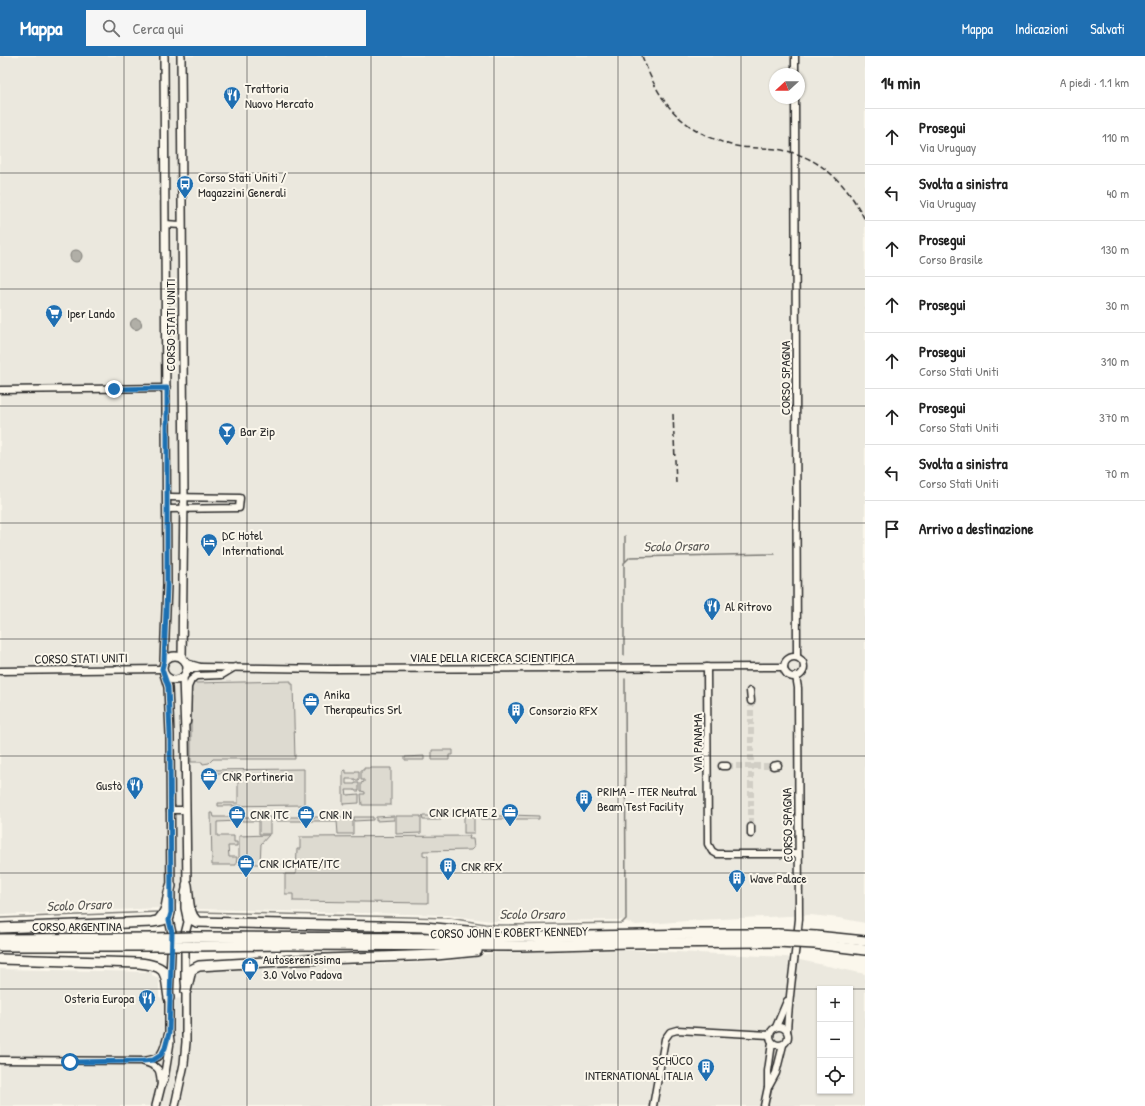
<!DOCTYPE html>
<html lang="it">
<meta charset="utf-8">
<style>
:root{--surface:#fff;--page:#f6f6f6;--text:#222;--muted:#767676;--line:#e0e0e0;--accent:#1f6fb2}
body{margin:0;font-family:"Patrick Hand",sans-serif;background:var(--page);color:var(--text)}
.controls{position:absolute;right:12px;bottom:12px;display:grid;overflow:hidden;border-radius:0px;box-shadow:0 1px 3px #0004}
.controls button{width:36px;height:36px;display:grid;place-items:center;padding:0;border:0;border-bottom:1px solid var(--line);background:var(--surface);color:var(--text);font:20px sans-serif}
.compass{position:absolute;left:769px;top:12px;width:36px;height:36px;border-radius:50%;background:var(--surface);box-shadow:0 1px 3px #0004;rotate:249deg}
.stop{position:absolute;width:12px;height:12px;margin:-9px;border:3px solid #1f6fb2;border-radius:50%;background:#fff}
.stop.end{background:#1f6fb2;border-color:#fff;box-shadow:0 1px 4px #0008}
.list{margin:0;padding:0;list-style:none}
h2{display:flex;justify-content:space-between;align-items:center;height:52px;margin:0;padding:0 16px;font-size:17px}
h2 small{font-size:13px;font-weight:400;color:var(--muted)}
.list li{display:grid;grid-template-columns:26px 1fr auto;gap:12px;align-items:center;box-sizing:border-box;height:56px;padding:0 16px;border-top:1px solid var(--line)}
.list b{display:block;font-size:15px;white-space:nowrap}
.list p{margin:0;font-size:13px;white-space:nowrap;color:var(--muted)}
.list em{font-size:13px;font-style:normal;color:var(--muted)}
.icon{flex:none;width:22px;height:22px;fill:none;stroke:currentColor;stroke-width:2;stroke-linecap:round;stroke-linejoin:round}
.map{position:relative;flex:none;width:865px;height:1050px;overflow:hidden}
header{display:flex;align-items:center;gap:24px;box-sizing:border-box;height:56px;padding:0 20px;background:var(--accent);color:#fff}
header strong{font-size:19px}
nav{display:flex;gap:22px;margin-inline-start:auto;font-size:14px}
.search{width:280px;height:36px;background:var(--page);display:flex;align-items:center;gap:10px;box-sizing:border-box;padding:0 14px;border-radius:0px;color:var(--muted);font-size:15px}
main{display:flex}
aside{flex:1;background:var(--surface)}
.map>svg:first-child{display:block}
</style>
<header>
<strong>Mappa</strong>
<div class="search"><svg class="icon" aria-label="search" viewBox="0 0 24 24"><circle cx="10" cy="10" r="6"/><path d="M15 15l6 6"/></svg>Cerca qui</div>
<nav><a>Mappa</a><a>Indicazioni</a><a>Salvati</a></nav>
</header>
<main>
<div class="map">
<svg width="865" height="1050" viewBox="0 0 865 1050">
<rect width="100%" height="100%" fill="#fbf7ec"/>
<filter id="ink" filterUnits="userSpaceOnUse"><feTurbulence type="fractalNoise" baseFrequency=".025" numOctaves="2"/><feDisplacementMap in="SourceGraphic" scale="8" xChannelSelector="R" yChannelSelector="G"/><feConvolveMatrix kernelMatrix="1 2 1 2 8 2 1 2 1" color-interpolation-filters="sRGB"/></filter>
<g filter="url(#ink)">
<g fill="#ebe8de" fill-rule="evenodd">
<path d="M0 0H865V867L839 862 810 859 699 864 636 869 621 864 491 865 447 859 199 853 178 848 162 849 161 852 0 859ZM775 18H799V42H775Z"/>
<path d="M632 894 786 901 865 918V1050H0V913L152 916V919L159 922V941L165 943 190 942 191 924 200 914 445 906 498 896ZM820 933H850V1035H820Z"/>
</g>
<g fill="#dddad0" stroke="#84827e">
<polygon points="291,625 291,628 293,628 295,703 213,703 209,707 203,708 202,706 191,706 191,631 195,627"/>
<polygon points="432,694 453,694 453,699 449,699 449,704 432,704"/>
<polygon points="424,700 424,704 405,704 405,701"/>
<polygon points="364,712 391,712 391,749 362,749 361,738 365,738 365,736 361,735 361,727 364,726 364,724 361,724 361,714 364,714"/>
<polygon points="304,713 304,749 218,750 218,747 238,747 238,717 205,717 205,714"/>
<polygon points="346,714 346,717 355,717 355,715 359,715 359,724 355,724 355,723 346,723 346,728 355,728 355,727 359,727 359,735 355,735 355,734 346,734 347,739 359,738 359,747 343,748 343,715"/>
<polygon points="211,757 213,757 214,761 237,761 237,765 217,766 217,780 234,780 234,786 237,786 237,790 228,790 229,801 237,801 236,809 212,809"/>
<polygon points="511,759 539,760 539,763 511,763"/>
<polygon points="394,760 394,764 376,765 376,761"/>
<polygon points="396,760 421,760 421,777 396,778"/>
<polygon points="422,760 441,760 441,764 423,764"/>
<rect x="464" y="760" width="10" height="17"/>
<rect x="481" y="760" width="27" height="3"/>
<polygon points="239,761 270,761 270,778 259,778 259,765 239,765"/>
<polygon points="275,761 353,761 353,778 338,778 337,765 275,765"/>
<polygon points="354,761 373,761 373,764 354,765"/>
<polygon points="269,779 261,788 260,808 239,808 239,780"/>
<polygon points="470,780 469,783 473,783 474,791 471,794 423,795 423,799 428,800 428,847 293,845 293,838 285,838 285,818 296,818 297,793 300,793 300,781"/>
</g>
<g fill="#b1afa7" stroke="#7b7a75">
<circle cx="76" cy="200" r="6"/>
<circle cx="136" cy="268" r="5.5"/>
</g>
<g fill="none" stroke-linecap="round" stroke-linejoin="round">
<g stroke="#7b7a75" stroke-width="1.5">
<polyline points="625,480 625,505"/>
<polyline points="624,599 624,507 630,501 775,498"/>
<polyline points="196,856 450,862 485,868 500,869 622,867 626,863 625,623"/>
<polyline points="0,862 158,856"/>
</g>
<g stroke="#d1cec5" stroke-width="6" stroke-dasharray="6 3" stroke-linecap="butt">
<polyline points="751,645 751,771"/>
<polyline points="727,710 773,710"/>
</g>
<g stroke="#2b2b2b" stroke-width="9">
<g id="minor">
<polyline points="795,0 795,18"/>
<polyline points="795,42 797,601"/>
<polyline points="165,168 181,169"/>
<polyline points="0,334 167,332"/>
<polyline points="167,441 240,442 239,452 167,453"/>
<circle cx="794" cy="611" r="10"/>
<polyline points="186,607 200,611"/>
<polyline points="707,611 708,788 712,795 717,798 798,798"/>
<polyline points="0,615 162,613"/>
<polyline points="186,615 200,611 331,613 784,611"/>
<polyline points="750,635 751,645"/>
<polyline points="187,666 188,631 191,624 196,620 222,619 235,611"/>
<polyline points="722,710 727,710"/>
<polyline points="773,710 778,709"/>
<polyline points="170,754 185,754"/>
<polyline points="751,778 751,771"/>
<circle cx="779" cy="980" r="9"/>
<polyline points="776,971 787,945"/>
<path d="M787 975C789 938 795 901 799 863L798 632 796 620"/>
<path d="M0 1004 143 1005C164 1002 162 997 168 978"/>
<path d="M144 1006C160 1011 160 1013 161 1029"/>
<polyline points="769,1030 776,1017 783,989"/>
<polyline points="653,1050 665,983 670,976 677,974 770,979"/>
<polyline points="764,1050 768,1031 768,1015 772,987"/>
</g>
</g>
<g stroke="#2b2b2b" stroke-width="10">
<g id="major">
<polyline points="164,0 167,529 164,605"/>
<polyline points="181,0 184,441 182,602"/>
<circle cx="175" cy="612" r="12"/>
<polyline points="156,1050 161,1030 164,1023 170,986 169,977 169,942 172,877 169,864 171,857 170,679 168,631 164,618"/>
<polyline points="175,1050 184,1008 186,986 186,935 185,924 185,878 188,866 185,852 185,837 187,829 185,676 183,621"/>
</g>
</g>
<g stroke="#2b2b2b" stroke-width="12">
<g id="highway">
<path d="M187 829C189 842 187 856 197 866"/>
<polyline points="188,862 197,866 424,871 489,877"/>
<path d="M158 865C170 852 165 845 171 830"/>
<polyline points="0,872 152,866 163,864 169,861"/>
<polyline points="816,880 865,885"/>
<polyline points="192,881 473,882 701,878 778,878"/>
<polyline points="0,883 154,882"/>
<polyline points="815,888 865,894"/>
<polyline points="0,890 153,890"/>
<polyline points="193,890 287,889 520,890 628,887 777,886"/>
<path d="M0 903 139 907C169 910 165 917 169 942"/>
<polyline points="186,935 191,914 199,910 297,904 436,899 477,895"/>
</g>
</g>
<use href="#minor" stroke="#fbf7ec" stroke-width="6"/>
<use href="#major" stroke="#fbf7ec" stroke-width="7"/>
<use href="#highway" stroke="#fbf7ec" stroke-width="9"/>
<g stroke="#2b2b2b" stroke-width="1.5" stroke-dasharray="6 3" stroke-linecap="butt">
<path d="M642 0C660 48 680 73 731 89 745 93 761 91 776 93 819 99 847 127 865 164"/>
<polyline points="673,358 676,427"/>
</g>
<g stroke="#2b2b2b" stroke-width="12" stroke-linecap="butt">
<g id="highway-bridge">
<polyline points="778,878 816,880"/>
<polyline points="154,882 192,881"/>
<polyline points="777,886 815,888"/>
<polyline points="153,890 193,890"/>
</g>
</g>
<use href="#highway-bridge" stroke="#fbf7ec" stroke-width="9"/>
</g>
</g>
<g fill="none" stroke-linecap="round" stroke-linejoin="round" filter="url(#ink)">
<polyline stroke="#1f6fb2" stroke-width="5" points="70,1006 143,1005 153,1004 161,999 165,992 169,977 172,877 169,864 171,857 170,679 168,631 162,613 164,605 167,529 167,332 114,333"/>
</g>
<path fill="none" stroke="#2b2b2b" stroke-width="1" stroke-opacity="0.55" d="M124 0V1050M247 0V1050M371 0V1050M494 0V1050M618 0V1050M741 0V1050M0 117H865M0 233H865M0 350H865M0 467H865M0 583H865M0 700H865M0 817H865M0 933H820M850 933H865"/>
<defs>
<g id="restaurant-pin" transform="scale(0.9)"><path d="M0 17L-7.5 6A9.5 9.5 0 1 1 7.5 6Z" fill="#1f6fb2" stroke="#fbf7ec"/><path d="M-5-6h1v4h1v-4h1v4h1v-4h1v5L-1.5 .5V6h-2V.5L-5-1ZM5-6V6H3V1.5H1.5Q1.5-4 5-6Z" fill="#fff"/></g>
<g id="bus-pin" transform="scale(0.9)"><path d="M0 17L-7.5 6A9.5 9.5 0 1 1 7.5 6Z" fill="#1f6fb2" stroke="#fbf7ec"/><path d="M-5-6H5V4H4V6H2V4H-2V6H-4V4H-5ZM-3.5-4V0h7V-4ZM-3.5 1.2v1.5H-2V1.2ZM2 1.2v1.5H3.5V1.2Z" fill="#fff"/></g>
<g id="supermarket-pin" transform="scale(0.9)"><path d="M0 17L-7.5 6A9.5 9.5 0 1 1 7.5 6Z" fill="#1f6fb2" stroke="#fbf7ec"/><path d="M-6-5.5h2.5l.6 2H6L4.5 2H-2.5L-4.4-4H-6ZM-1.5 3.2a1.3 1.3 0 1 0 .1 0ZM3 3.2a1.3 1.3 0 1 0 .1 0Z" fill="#fff"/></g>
<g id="bar-pin" transform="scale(0.9)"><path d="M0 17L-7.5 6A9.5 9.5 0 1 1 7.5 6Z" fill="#1f6fb2" stroke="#fbf7ec"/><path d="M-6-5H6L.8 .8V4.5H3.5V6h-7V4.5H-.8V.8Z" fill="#fff"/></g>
<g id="hotel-pin" transform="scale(0.9)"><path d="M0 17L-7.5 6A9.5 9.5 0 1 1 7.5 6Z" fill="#1f6fb2" stroke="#fbf7ec"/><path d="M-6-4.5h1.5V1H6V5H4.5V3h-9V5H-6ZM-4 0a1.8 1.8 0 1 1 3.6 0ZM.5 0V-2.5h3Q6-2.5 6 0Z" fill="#fff"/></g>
<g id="office-pin" transform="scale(0.9)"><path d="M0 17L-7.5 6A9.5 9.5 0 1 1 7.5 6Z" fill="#1f6fb2" stroke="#fbf7ec"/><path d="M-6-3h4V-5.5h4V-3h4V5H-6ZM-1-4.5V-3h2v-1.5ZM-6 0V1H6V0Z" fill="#fff"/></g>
<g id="building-pin" transform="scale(0.9)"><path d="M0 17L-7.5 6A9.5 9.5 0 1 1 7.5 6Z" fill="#1f6fb2" stroke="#fbf7ec"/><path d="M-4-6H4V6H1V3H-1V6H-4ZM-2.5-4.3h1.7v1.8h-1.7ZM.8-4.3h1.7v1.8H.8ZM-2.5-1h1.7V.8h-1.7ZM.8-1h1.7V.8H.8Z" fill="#fff"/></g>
<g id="shop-pin" transform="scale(0.9)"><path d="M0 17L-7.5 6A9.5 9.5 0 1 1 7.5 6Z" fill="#1f6fb2" stroke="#fbf7ec"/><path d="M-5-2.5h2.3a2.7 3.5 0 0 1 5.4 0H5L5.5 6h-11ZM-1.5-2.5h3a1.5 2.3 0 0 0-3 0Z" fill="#fff"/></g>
</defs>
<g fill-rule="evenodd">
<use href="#restaurant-pin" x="232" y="39"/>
<use href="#bus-pin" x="185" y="128"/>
<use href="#supermarket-pin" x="54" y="257"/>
<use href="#bar-pin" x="227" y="375"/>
<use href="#hotel-pin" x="209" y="486"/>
<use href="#restaurant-pin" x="712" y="550"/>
<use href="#office-pin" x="311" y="645"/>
<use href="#building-pin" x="516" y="654"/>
<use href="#office-pin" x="209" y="720"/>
<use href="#restaurant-pin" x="135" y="729"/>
<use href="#building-pin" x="584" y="742"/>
<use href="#office-pin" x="510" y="756"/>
<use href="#office-pin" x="237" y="758"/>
<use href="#office-pin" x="306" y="758"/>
<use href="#office-pin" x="246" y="807"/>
<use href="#building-pin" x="448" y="810"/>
<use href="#building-pin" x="737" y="822"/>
<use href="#shop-pin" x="250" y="910"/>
<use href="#restaurant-pin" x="147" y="942"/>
<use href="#building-pin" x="706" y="1011"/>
</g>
<g text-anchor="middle" stroke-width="4" stroke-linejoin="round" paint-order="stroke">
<g font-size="13" fill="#2b2b2b" stroke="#fbf7ec" text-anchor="start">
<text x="245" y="37">Trattoria<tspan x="245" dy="15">Nuovo Mercato</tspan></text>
<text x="198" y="126">Corso Stati Uniti /<tspan x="198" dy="15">Magazzini Generali</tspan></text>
<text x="67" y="262">Iper Lando</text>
<text x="240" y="380">Bar Zip</text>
<text x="222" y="484">DC Hotel<tspan x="222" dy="15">International</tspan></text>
<text x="725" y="555">Al Ritrovo</text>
<text x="324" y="643">Anika<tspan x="324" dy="15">Therapeutics Srl</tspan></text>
<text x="529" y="659">Consorzio RFX</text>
<text x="222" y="725">CNR Portineria</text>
<text x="122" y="734" text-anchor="end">Gustò</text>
<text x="597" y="740">PRIMA - ITER Neutral<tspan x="597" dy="15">Beam Test Facility</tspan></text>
<text x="497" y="761" text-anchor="end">CNR ICMATE 2</text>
<text x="250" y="763">CNR ITC</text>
<text x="319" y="763">CNR IN</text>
<text x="259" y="812">CNR ICMATE/ITC</text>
<text x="461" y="815">CNR RFX</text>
<text x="750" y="827">Wave Palace</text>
<text x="263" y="908">Autoserenissima<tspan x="263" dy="15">3.0 Volvo Padova</tspan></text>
<text x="134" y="947" text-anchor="end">Osteria Europa</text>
<text x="693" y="1009" text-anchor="end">SCHÜCO<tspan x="693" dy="15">INTERNATIONAL ITALIA</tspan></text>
</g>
<g font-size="13" fill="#2b2b2b" stroke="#fbf7ec">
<text transform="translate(170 269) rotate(-90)" y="5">CORSO STATI UNITI</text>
<text transform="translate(785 322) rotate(-90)" y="5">CORSO SPAGNA</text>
<text x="492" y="606">VIALE DELLA RICERCA SCIENTIFICA</text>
<text transform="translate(81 602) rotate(-1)" y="5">CORSO STATI UNITI</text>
<text transform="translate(697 687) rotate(-90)" y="5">VIA PANAMA</text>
<text transform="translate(787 769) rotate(-91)" y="5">CORSO SPAGNA</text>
<text x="77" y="875">CORSO ARGENTINA</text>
<text transform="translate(509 876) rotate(-1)" y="5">CORSO JOHN E ROBERT KENNEDY</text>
</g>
<g font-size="14" font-style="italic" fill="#5a5956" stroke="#fbf7ec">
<text transform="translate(676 490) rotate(-1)" y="5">Scolo Orsaro</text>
<text transform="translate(79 849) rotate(-2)" y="5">Scolo Orsaro</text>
<text x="532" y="863">Scolo Orsaro</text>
</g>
</g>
</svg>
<div class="controls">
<button>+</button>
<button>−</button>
<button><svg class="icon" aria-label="locate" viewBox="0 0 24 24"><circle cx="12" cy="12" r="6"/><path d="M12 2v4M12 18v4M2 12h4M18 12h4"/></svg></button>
</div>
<svg class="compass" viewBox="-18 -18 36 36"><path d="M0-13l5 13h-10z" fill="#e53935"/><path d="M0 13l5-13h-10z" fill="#767676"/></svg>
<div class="stop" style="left:70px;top:1006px"></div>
<div class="stop end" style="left:114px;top:333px"></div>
</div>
<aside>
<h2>14 min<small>A piedi · 1.1 km</small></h2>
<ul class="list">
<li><svg class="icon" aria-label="ahead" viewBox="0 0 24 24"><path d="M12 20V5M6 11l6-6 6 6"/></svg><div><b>Prosegui</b><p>Via Uruguay</p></div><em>110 m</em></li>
<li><svg class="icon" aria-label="left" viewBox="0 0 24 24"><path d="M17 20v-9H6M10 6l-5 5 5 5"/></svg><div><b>Svolta a sinistra</b><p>Via Uruguay</p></div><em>40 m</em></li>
<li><svg class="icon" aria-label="ahead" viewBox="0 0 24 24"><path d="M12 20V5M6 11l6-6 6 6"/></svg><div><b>Prosegui</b><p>Corso Brasile</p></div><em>130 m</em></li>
<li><svg class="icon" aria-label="ahead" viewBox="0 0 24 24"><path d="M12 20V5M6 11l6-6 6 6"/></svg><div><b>Prosegui</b></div><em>30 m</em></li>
<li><svg class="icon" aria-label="ahead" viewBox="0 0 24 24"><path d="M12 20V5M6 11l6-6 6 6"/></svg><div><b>Prosegui</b><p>Corso Stati Uniti</p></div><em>310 m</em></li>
<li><svg class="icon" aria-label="ahead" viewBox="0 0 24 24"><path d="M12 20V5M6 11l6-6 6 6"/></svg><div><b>Prosegui</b><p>Corso Stati Uniti</p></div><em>370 m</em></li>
<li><svg class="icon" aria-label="left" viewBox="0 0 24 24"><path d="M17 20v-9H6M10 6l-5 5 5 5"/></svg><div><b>Svolta a sinistra</b><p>Corso Stati Uniti</p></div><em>70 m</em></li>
<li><svg class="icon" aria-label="arrive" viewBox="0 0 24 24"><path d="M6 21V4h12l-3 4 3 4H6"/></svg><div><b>Arrivo a destinazione</b></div></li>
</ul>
</aside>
</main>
